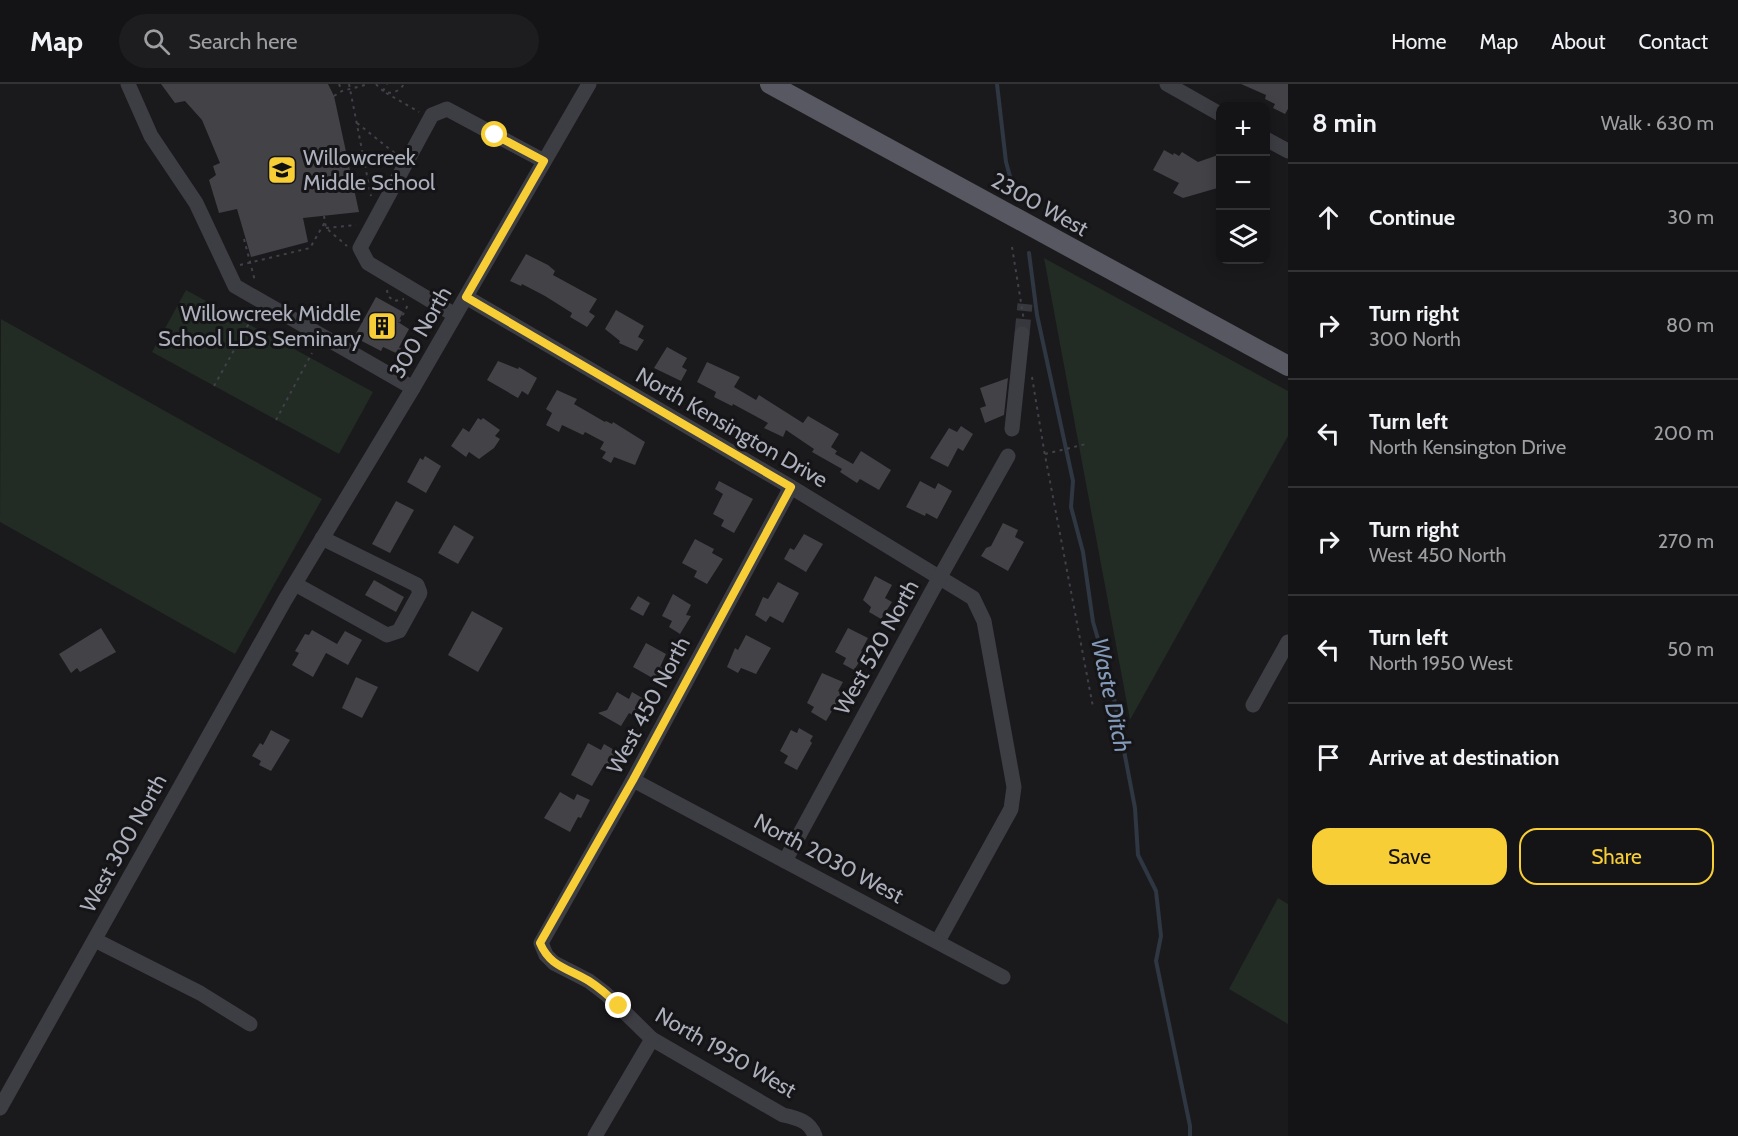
<!DOCTYPE html>
<meta charset="utf-8">
<style>
:root{--surface:#141416;--page:#1d1d1f;--text:#f1f3f6;--muted:#9d9ea1;--line:#333335;--accent:#f8ce36}
body{margin:0;font-family:Cabin,sans-serif;background:var(--page);color:var(--text)}
.controls{position:absolute;right:18px;top:18px;display:grid;overflow:hidden;border-radius:12px;box-shadow:0 3px 15px #0003}
.controls button{width:54px;height:54px;display:grid;place-items:center;padding:0;border:0;border-bottom:2px solid var(--line);background:var(--surface);color:var(--text);font:30px sans-serif}
.stop{position:absolute;width:18px;height:18px;margin:-14px;border:4px solid #f8ce36;border-radius:50%;background:#fff}
.stop.end{background:#f8ce36;border-color:#fff;box-shadow:0 2px 6px #0008}
.list{margin:0;padding:0;list-style:none}
h2{display:flex;justify-content:space-between;align-items:center;height:78px;margin:0;padding:0 24px;font-size:26px}
h2 small{font-size:20px;font-weight:400;color:var(--muted)}
.list li{display:grid;grid-template-columns:39px 1fr auto;gap:18px;align-items:center;box-sizing:border-box;height:108px;padding:0 24px;border-top:2px solid var(--line)}
.list b{display:block;font-size:22px;white-space:nowrap}
.list p{margin:0;font-size:20px;white-space:nowrap;color:var(--muted)}
.list em{font-size:20px;font-style:normal;color:var(--muted)}
.actions{display:flex;gap:12px;padding:18px 24px}
.actions a{flex:1;padding:14px 0;border:2px solid var(--accent);border-radius:18px;text-align:center;font-size:21px;color:var(--accent)}
.actions .main{background:var(--accent);color:#111}
.icon{flex:none;width:33px;height:33px;fill:none;stroke:currentColor;stroke-width:2;stroke-linecap:round;stroke-linejoin:round}
.map{position:relative;flex:none;width:1288px;height:1052px;overflow:hidden}
header{display:flex;align-items:center;gap:36px;box-sizing:border-box;height:84px;padding:0 30px;background:var(--surface);border-bottom:2px solid var(--line)}
header strong{font-size:28px}
nav{display:flex;gap:33px;margin-inline-start:auto;font-size:21px}
.search{width:420px;height:54px;background:var(--page);display:flex;align-items:center;gap:15px;box-sizing:border-box;padding:0 21px;border-radius:33px;color:var(--muted);font-size:22px}
main{display:flex}
aside{flex:1;background:var(--surface)}
.map>svg:first-child{display:block}
</style>
<header>
<strong>Map</strong>
<div class="search"><svg class="icon" aria-label="search" viewBox="0 0 24 24"><circle cx="10" cy="10" r="6"/><path d="M15 15l6 6"/></svg>Search here</div>
<nav><a>Home</a><a>Map</a><a>About</a><a>Contact</a></nav>
</header>
<main>
<div class="map">
<svg width="1288" height="1052" viewBox="0 0 1288 1052">
<rect width="100%" height="100%" fill="#1a1a1d"/>
<g fill="#222b24">
<polygon points="1044,174 1288,307 1288,352 1130,636"/>
<polygon points="186,206 373,308 339,370 152,268"/>
<polygon points="1,235 322,415 235,570 0,438"/>
<polygon points="1278,814 1288,820 1288,940 1229,905"/>
</g>
<g fill="none" stroke-linecap="round" stroke-linejoin="round">
<g stroke="#2f3742" stroke-width="4">
<polyline points="997,0 1006,78 1014,107"/>
<polyline points="1029,169 1037,231 1073,397 1071,423 1083,468 1093,538 1111,599 1135,724 1138,771 1156,807 1161,852 1156,877 1190,1042 1190,1052"/>
</g>
</g>
<g fill="#424247">
<polygon points="161,0 328,0 334,12 359,128 303,134 308,158 251,173 237,125 219,129 209,96 216,91 213,82 220,79 202,36 185,17 175,19"/>
<polygon points="1241,0 1288,0 1288,25 1285,30 1273,24 1275,20 1265,15 1266,11"/>
<polygon points="1164,66 1173,71 1174,69 1179,72 1182,68 1198,78 1218,71 1221,78 1221,103 1183,114 1173,109 1179,99 1153,86"/>
<polygon points="526,170 548,181 555,187 553,191 597,215 589,228 595,232 587,243 570,233 572,229 545,212 522,200 521,202 510,197"/>
<polygon points="376,213 403,228 398,238 409,245 396,269 383,263 381,267 354,253"/>
<polygon points="616,226 644,242 638,253 644,256 637,267 619,259 620,257 605,245"/>
<polygon points="667,263 687,274 682,283 687,286 681,297 654,284"/>
<polygon points="498,277 518,285 519,283 537,294 528,311 522,307 518,314 487,296"/>
<polygon points="707,278 740,293 734,303 756,316 759,311 803,339 808,332 839,350 831,363 837,367 835,370 853,380 861,367 891,386 879,406 860,395 857,399 840,388 842,385 812,368 814,365 786,346 783,353 764,344 768,339 733,320 732,322 714,313 716,308 697,298"/>
<polygon points="1008,294 1004,331 985,339 980,324 986,322 980,304"/>
<polygon points="557,306 577,315 574,320 605,338 606,337 612,340 613,338 645,358 635,381 614,373 611,379 602,374 606,368 600,365 604,358 585,348 583,351 562,341 559,348 546,341 552,329 546,325"/>
<polygon points="478,334 481,336 483,334 500,346 495,352 500,355 494,364 479,375 469,368 466,373 451,362 463,344 469,348"/>
<polygon points="961,342 973,350 963,367 958,364 948,383 930,374 949,344 957,348"/>
<polygon points="425,372 441,382 426,409 407,398 420,374 423,376"/>
<polygon points="719,397 753,415 734,449 721,442 724,436 713,430 723,410 715,405"/>
<polygon points="920,397 935,405 938,399 952,407 937,435 926,429 925,432 906,423"/>
<polygon points="396,417 414,426 390,469 372,460"/>
<polygon points="1003,439 1018,446 1015,453 1024,458 1008,487 981,472 986,464 991,462"/>
<polygon points="454,441 474,453 458,480 438,469"/>
<polygon points="804,450 823,460 806,488 784,475 790,464 794,466"/>
<polygon points="695,455 714,465 712,469 723,475 707,500 694,493 697,487 682,479"/>
<polygon points="875,492 892,501 885,514 892,518 881,535 869,528 871,523 863,516"/>
<polygon points="374,496 404,513 396,528 365,511"/>
<polygon points="778,498 799,509 783,539 770,532 766,538 755,531 763,513 768,515"/>
<polygon points="673,510 691,521 686,531 691,532 680,550 669,543 672,537 662,532"/>
<polygon points="638,512 650,519 643,532 630,525"/>
<polygon points="472,527 503,544 478,588 448,571"/>
<polygon points="101,544 116,568 80,588 77,584 71,589 59,570"/>
<polygon points="848,544 868,554 861,567 865,569 854,586 843,580 846,574 835,568"/>
<polygon points="312,546 337,560 345,547 362,556 348,581 326,569 313,593 292,581 299,569 295,567 305,550 309,551"/>
<polygon points="746,551 771,564 756,590 741,584 738,589 727,583 735,564 738,566"/>
<polygon points="646,559 666,570 660,583 663,584 656,596 633,583"/>
<polygon points="822,589 843,598 838,607 841,609 835,618 837,619 826,637 811,628 814,623 807,619"/>
<polygon points="356,593 378,603 362,634 342,624"/>
<polygon points="617,608 629,615 632,608 644,615 636,633 629,629 621,642 598,629 607,626"/>
<polygon points="799,644 813,652 810,657 812,659 797,686 784,679 788,672 780,667 791,646 797,649"/>
<polygon points="271,646 290,656 271,687 259,681 261,677 252,672 260,659 263,661"/>
<polygon points="588,659 601,666 604,660 616,667 608,685 603,683 592,702 571,691"/>
<polygon points="560,708 574,716 577,710 590,716 581,734 578,733 570,748 544,734"/>
</g>
<g fill="none" stroke-linecap="round" stroke-linejoin="round">
<polyline stroke="#37383d" stroke-width="15" stroke-dasharray="15 8" stroke-linecap="butt" points="1022,250 1025,220"/>
<g stroke="#414249" stroke-width="2" stroke-dasharray="3 4.5" stroke-linecap="butt">
<polyline points="339,0 342,7"/>
<polyline points="349,0 371,112"/>
<path d="M376 0C384 11 396 12 404 0"/>
<polyline points="383,7 387,0"/>
<polyline points="386,9 419,28"/>
<polyline points="334,12 342,7 369,0"/>
<polyline points="357,39 397,71"/>
<polyline points="324,132 326,144 347,162"/>
<polyline points="326,144 356,141"/>
<polyline points="244,155 255,197"/>
<polyline points="1012,163 1024,237"/>
<polyline points="240,181 310,164 325,138"/>
<polyline points="387,206 388,212 394,217 404,215"/>
<polyline points="399,238 409,219"/>
<polyline points="398,264 412,272"/>
<polyline points="1032,293 1044,366 1093,623"/>
<polyline points="214,302 248,241 251,225"/>
<polyline points="276,336 312,269"/>
<polyline points="1045,370 1086,360"/>
</g>
<g stroke="#3d3d44" stroke-width="15">
<polyline points="128,0 151,52 196,119 235,202 413,304"/>
<polyline points="1167,0 1220,30"/>
<polyline points="1266,55 1288,67"/>
<polyline points="466,213 791,403 973,514 984,537 1014,703 1011,725 938,857"/>
<polyline points="455,231 368,179 360,164 432,31 447,25 544,77"/>
<polyline points="1012,345 1022,250"/>
<path d="M791 403 633 696 541 859 546 871 554 879 589 897 606 910 652 955 783 1031C797 1034 810 1037 815 1052"/>
<polyline points="295,500 387,551 399,547 420,509 417,501 322,454"/>
<polyline points="1253,621 1288,558"/>
<polyline points="633,696 1003,893"/>
<polyline points="785,777 932,507 1008,372"/>
<polyline points="95,856 200,909 250,940"/>
<polyline points="0,1024 285,516 413,304 589,0"/>
<polyline points="595,1052 652,955"/>
</g>
<polyline stroke="#575861" stroke-width="20" points="770,0 1288,282"/>
</g>
<g fill="none" stroke-linecap="round" stroke-linejoin="round">
<path stroke="#f8ce36" stroke-width="8" d="M495 51 544 77 466 213 791 403 633 696 540 859C550 883 568 884 589 897 600 904 610 913 619 922"/>
</g>
<defs>
<g id="school-square" transform="scale(1.5)"><rect x="-9" y="-9" width="18" height="18" rx="4" fill="#f8ce36" stroke="#151518"/><path d="M0-5L7-2L0 1L-7-2ZM-4 1L0 2.5L4 1V4Q0 6-4 4Z" fill="#111"/></g>
<g id="building-square" transform="scale(1.5)"><rect x="-9" y="-9" width="18" height="18" rx="4" fill="#f8ce36" stroke="#151518"/><path d="M-4-6H4V6H1V3H-1V6H-4ZM-2.5-4.3h1.7v1.8h-1.7ZM.8-4.3h1.7v1.8H.8ZM-2.5-1h1.7V.8h-1.7ZM.8-1h1.7V.8H.8Z" fill="#111"/></g>
</defs>
<g fill-rule="evenodd">
<use href="#school-square" x="282" y="86"/>
<use href="#building-square" x="382" y="242"/>
</g>
<g text-anchor="middle" stroke-width="6" stroke-linejoin="round" paint-order="stroke">
<g font-size="22" fill="#acafbc" stroke="#151518" text-anchor="start">
<text x="303" y="81">Willowcreek<tspan x="303" dy="25">Middle School</tspan></text>
<text x="361" y="237" text-anchor="end">Willowcreek Middle<tspan x="361" dy="25">School LDS Seminary</tspan></text>
</g>
<g font-size="22" fill="#acafbc" stroke="#151518">
<text transform="translate(1040 120) rotate(29)" y="8">2300 West</text>
<text transform="translate(420 248) rotate(-60)" y="8">300 North</text>
<text transform="translate(732 343) rotate(30)" y="8">North Kensington Drive</text>
<text transform="translate(876 563) rotate(-61)" y="8">West 520 North</text>
<text transform="translate(648 621) rotate(-62)" y="8">West 450 North</text>
<text transform="translate(123 759) rotate(-61)" y="8">West 300 North</text>
<text transform="translate(829 774) rotate(28)" y="8">North 2030 West</text>
<text transform="translate(726 968) rotate(30)" y="8">North 1950 West</text>
</g>
<g font-size="24" font-style="italic" fill="#8399b8" stroke="#151518">
<text transform="translate(1111 611) rotate(78)" y="8">Waste Ditch</text>
</g>
</g>
</svg>
<div class="controls">
<button>+</button>
<button>−</button>
<button><svg class="icon" aria-label="layers" viewBox="0 0 24 24"><path d="M12 4l9 5-9 5-9-5zM3 14l9 5 9-5"/></svg></button>
</div>
<div class="stop" style="left:495px;top:51px"></div>
<div class="stop end" style="left:619px;top:922px"></div>
</div>
<aside>
<h2>8 min<small>Walk · 630 m</small></h2>
<ul class="list">
<li><svg class="icon" aria-label="ahead" viewBox="0 0 24 24"><path d="M12 20V5M6 11l6-6 6 6"/></svg><div><b>Continue</b></div><em>30 m</em></li>
<li><svg class="icon" aria-label="right" viewBox="0 0 24 24"><path d="M7 20v-9h11M14 6l5 5-5 5"/></svg><div><b>Turn right</b><p>300 North</p></div><em>80 m</em></li>
<li><svg class="icon" aria-label="left" viewBox="0 0 24 24"><path d="M17 20v-9H6M10 6l-5 5 5 5"/></svg><div><b>Turn left</b><p>North Kensington Drive</p></div><em>200 m</em></li>
<li><svg class="icon" aria-label="right" viewBox="0 0 24 24"><path d="M7 20v-9h11M14 6l5 5-5 5"/></svg><div><b>Turn right</b><p>West 450 North</p></div><em>270 m</em></li>
<li><svg class="icon" aria-label="left" viewBox="0 0 24 24"><path d="M17 20v-9H6M10 6l-5 5 5 5"/></svg><div><b>Turn left</b><p>North 1950 West</p></div><em>50 m</em></li>
<li><svg class="icon" aria-label="arrive" viewBox="0 0 24 24"><path d="M6 21V4h12l-3 4 3 4H6"/></svg><div><b>Arrive at destination</b></div></li>
</ul>
<div class="actions"><a class="main">Save</a><a>Share</a></div>
</aside>
</main>
